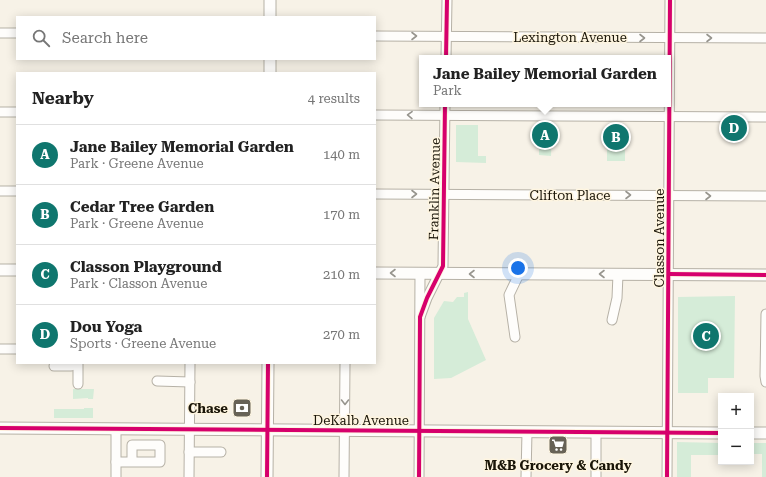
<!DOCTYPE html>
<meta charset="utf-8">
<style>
:root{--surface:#fff;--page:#f6f6f6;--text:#222;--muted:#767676;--line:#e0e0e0;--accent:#0f766e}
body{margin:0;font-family:"Roboto Serif",serif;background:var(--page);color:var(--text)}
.controls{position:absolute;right:12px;bottom:12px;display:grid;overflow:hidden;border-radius:0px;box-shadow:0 2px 10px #0003}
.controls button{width:36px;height:36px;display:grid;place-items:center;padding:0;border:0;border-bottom:1px solid var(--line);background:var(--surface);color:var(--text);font:20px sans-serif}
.you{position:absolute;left:518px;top:268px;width:14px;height:14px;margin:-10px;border:3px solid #fff;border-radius:50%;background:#1a73e8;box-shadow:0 0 0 6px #1a73e833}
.badge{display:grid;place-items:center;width:26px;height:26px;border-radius:50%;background:var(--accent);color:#fff;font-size:13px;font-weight:700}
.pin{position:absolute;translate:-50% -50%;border:2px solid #fff;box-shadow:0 1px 4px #0006}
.popup{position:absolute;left:419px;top:55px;width:252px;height:52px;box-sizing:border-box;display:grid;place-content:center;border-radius:0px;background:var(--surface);filter:drop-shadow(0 1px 3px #0005);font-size:13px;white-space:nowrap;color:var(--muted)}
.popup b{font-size:15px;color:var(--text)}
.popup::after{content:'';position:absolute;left:50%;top:100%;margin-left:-8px;border:8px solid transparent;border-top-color:var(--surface)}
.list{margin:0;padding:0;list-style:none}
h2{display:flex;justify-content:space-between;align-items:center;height:52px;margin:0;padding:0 16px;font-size:17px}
h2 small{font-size:13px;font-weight:400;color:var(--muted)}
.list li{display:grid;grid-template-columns:26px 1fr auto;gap:12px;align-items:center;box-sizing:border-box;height:60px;padding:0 16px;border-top:1px solid var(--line)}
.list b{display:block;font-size:15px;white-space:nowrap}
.list p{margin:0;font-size:13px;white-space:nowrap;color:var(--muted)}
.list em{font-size:13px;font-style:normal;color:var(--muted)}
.icon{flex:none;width:22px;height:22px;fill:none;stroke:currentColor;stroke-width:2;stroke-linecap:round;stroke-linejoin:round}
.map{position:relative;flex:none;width:766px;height:477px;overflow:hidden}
.search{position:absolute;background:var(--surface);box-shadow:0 2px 10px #0003;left:16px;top:16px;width:360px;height:44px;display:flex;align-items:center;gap:10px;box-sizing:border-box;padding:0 14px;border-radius:0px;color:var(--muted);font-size:15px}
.panel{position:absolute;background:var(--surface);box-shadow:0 2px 10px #0003;left:16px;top:72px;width:360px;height:292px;border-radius:0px}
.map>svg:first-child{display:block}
</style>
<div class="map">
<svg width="766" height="477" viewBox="0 0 766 477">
<rect width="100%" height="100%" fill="#f7f2e7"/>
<g fill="#d5ecd8">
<polygon points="456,125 478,125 478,156 486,156 486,163 456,162"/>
<polygon points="539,125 552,126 551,156 539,155"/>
<polygon points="625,126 625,161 607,161 607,127"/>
<polygon points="468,292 468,319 486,360 451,378 434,379 434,318 444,301 453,302 457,297 464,297 464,293"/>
<polygon points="735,296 734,378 708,378 708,393 678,393 678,297"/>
<polygon points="73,389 94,389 93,399 88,399 88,398 73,399"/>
<polygon points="84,408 93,408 93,418 54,418 54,409 84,409"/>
<polygon points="677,442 721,443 721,455 691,455 691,477 677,477"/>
<polygon points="751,443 766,443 766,477 762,477 762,454 751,454"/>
</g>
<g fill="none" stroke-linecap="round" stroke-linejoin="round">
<g stroke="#b6b1a6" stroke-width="11">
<g id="minor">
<polyline points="0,33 17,33"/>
<polyline points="375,36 766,38"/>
<polyline points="446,58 447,0"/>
<polyline points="0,112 17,112"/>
<polyline points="375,115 766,117"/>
<polyline points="0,191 17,191"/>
<polyline points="375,194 766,196"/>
<polyline points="766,314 765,376 766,382"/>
<polyline points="420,317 427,298 443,266 445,104"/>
<polyline points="612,320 617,298 618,274"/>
<polyline points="515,337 509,295 519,274"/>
<polyline points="0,349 17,349"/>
<polyline points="54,366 71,366"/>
<polyline points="157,381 190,382"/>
<polyline points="78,384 78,363"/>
<polyline points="189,452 221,452"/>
<polyline points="116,462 160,462 160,445 132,445 132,462"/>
<polyline points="116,477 116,429"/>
<polyline points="189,477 190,363"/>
<polyline points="344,477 345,363"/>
<polyline points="419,477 420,273"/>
<polyline points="526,477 527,432"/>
<polyline points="596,477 596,432"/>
<polyline points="667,477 670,0"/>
</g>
</g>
<g stroke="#b6b1a6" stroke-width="13">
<g id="major">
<polyline points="270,17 270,0"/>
<polyline points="270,73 270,59"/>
<polyline points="0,270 17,270"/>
<polyline points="375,273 766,275"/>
<polyline points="0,428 721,433"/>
<polyline points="751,433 766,433"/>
<polyline points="267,477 268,363"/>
</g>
</g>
<use href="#minor" stroke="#fefdfb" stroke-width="9"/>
<use href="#major" stroke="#fefdfb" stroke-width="11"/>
<g stroke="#fef5e0" stroke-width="6">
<g id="cycleway">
<polyline points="446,58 447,0"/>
<polyline points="669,274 766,275"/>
<polyline points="0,428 721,433"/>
<polyline points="267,477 268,363"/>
<polyline points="419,477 420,317 427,298 443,266 445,104"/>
<polyline points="667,477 670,0"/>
</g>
</g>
<use href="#cycleway" stroke="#d6006c" stroke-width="4"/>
</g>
<defs><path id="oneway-chevron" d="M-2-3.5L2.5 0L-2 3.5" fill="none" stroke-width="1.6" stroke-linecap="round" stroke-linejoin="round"/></defs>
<g stroke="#97958e">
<use href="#oneway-chevron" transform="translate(414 36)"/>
<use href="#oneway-chevron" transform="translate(642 38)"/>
<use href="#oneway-chevron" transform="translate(709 38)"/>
<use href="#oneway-chevron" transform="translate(410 115) rotate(-179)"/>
<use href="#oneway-chevron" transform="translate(414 194)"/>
<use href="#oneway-chevron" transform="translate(628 195)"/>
<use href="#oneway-chevron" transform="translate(708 196)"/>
<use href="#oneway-chevron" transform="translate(393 273) rotate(-180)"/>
<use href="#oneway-chevron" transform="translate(472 274) rotate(-180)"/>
<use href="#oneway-chevron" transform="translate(602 274) rotate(-180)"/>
<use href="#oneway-chevron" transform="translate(345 402) rotate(90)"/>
</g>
<defs>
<g id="bank-square" transform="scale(1)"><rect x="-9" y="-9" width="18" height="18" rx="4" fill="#676256" stroke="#fef5e0"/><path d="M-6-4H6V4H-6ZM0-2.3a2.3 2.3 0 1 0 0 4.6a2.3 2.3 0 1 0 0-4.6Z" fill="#fff"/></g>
<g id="supermarket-square" transform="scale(1)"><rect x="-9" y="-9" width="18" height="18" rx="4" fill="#676256" stroke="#fef5e0"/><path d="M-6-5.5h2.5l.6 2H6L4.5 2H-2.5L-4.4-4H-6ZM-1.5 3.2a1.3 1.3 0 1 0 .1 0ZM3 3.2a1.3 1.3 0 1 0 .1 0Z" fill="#fff"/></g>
</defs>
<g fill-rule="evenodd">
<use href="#bank-square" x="242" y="408"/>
<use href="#supermarket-square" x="558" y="445"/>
</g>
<g text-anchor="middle" stroke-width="3" stroke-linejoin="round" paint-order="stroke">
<g font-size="13" fill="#1a1508" stroke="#fef5e0">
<text x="570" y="42">Lexington Avenue</text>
<text transform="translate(434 189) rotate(-89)" y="5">Franklin Avenue</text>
<text x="570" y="200">Clifton Place</text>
<text transform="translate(659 238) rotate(-90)" y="5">Classon Avenue</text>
<text x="361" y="425">DeKalb Avenue</text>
</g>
<g font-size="13" font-weight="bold" fill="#1a1508" stroke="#fef5e0" text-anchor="end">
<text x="228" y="413">Chase</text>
<text x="558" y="470" text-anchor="middle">M&amp;B Grocery &amp; Candy</text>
</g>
</g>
</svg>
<div class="controls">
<button>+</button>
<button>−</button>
</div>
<div class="you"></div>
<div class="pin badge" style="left:545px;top:135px">A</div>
<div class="popup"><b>Jane Bailey Memorial Garden</b>Park</div>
<div class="pin badge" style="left:616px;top:137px">B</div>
<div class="pin badge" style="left:706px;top:336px">C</div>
<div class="pin badge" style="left:734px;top:128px">D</div>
<div class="search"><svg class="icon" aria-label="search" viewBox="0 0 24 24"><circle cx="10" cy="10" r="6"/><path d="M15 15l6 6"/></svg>Search here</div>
<section class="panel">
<h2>Nearby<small>4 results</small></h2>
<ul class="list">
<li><span class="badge">A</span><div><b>Jane Bailey Memorial Garden</b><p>Park · Greene Avenue</p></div><em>140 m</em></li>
<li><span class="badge">B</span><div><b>Cedar Tree Garden</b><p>Park · Greene Avenue</p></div><em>170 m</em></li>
<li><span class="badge">C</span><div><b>Classon Playground</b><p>Park · Classon Avenue</p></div><em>210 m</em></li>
<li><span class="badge">D</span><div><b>Dou Yoga</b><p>Sports · Greene Avenue</p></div><em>270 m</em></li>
</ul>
</section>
</div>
